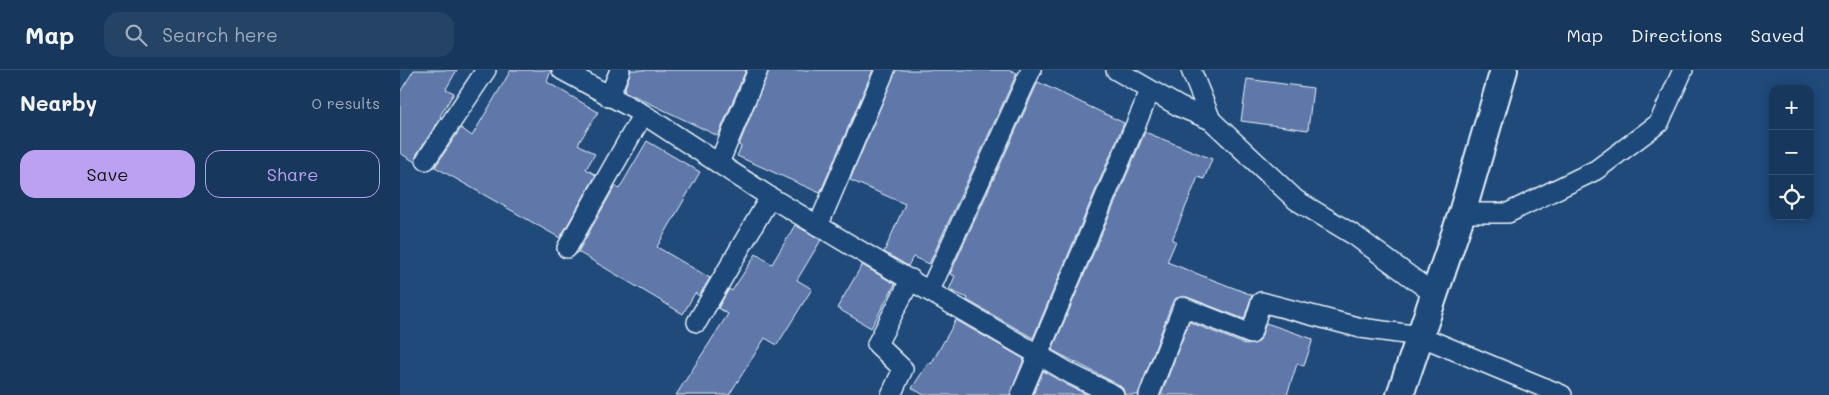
<!DOCTYPE html>
<meta charset="utf-8">
<style>
:root{--surface:#17385c;--page:#244365;--text:#f1f3f6;--muted:#9eacbb;--line:#365272;--accent:#bca0f2}
body{margin:0;font-family:Mali,sans-serif;background:var(--page);color:var(--text)}
.controls{position:absolute;right:15px;top:15px;display:grid;overflow:hidden;border-radius:10px;box-shadow:0 2px 12px #0003}
.controls button{width:45px;height:45px;display:grid;place-items:center;padding:0;border:0;border-bottom:1px solid var(--line);background:var(--surface);color:var(--text);font:25px sans-serif}
.list{margin:0;padding:0;list-style:none}
h2{display:flex;justify-content:space-between;align-items:center;height:65px;margin:0;padding:0 20px;font-size:21px}
h2 small{font-size:16px;font-weight:400;color:var(--muted)}
.actions{display:flex;gap:10px;padding:15px 20px}
.actions a{flex:1;padding:11px 0;border:1px solid var(--accent);border-radius:15px;text-align:center;font-size:18px;color:var(--accent)}
.actions .main{background:var(--accent);color:#111}
.icon{flex:none;width:28px;height:28px;fill:none;stroke:currentColor;stroke-width:2;stroke-linecap:round;stroke-linejoin:round}
.map{position:relative;flex:none;width:1429px;height:325px;overflow:hidden}
header{display:flex;align-items:center;gap:30px;box-sizing:border-box;height:70px;padding:0 25px;background:var(--surface);border-bottom:1px solid var(--line)}
header strong{font-size:24px}
nav{display:flex;gap:28px;margin-inline-start:auto;font-size:18px}
.search{width:350px;height:45px;background:var(--page);display:flex;align-items:center;gap:12px;box-sizing:border-box;padding:0 18px;border-radius:15px;color:var(--muted);font-size:19px}
main{display:flex}
aside{flex:1;background:var(--surface)}
.map>svg:first-child{display:block}
</style>
<header>
<strong>Map</strong>
<div class="search"><svg class="icon" aria-label="search" viewBox="0 0 24 24"><circle cx="10" cy="10" r="6"/><path d="M15 15l6 6"/></svg>Search here</div>
<nav><a>Map</a><a>Directions</a><a>Saved</a></nav>
</header>
<main>
<aside>
<h2>Nearby<small>0 results</small></h2>
<ul class="list">
</ul>
<div class="actions"><a class="main">Save</a><a>Share</a></div>
</aside>
<div class="map">
<svg width="1429" height="325" viewBox="0 0 1429 325">
<rect width="100%" height="100%" fill="#1f4a7a"/>
<filter id="ink" filterUnits="userSpaceOnUse"><feTurbulence type="fractalNoise" baseFrequency=".02" numOctaves="2"/><feDisplacementMap in="SourceGraphic" scale="10" xChannelSelector="R" yChannelSelector="G"/><feConvolveMatrix kernelMatrix="1 2 1 2 8 2 1 2 1" color-interpolation-filters="sRGB"/></filter>
<g filter="url(#ink)">
<g fill="#6078a9" stroke="#e8f1f8">
<polygon points="14,0 57,0 46,19 54,23 40,46 41,47 17,84 15,92 0,83 0,22"/>
<polygon points="111,0 151,0 147,12 198,42 178,74 195,84 186,99 196,105 160,168 35,97 61,58 72,66"/>
<polygon points="231,0 346,0 318,66 224,21"/>
<polygon points="369,0 473,0 420,123 337,86 341,77 339,75"/>
<polygon points="496,0 610,0 617,3 529,194 513,187 508,196 484,182 505,134 450,110"/>
<polygon points="847,9 913,18 908,60 841,51"/>
<polygon points="638,12 724,53 633,268 567,230 568,228 549,220 555,206 550,204"/>
<polygon points="745,62 812,89 804,109 798,107 772,170 776,171 767,192 852,225 844,249 787,227 776,228 772,233 738,325 725,325 719,315 652,280"/>
<polygon points="247,71 300,102 257,177 310,208 299,226 295,223 283,244 178,182 215,116 219,119"/>
<polygon points="395,155 421,170 397,210 412,219 377,275 365,268 329,325 276,325 328,244 318,238 329,219 332,221 356,184 372,194"/>
<polygon points="462,195 495,214 471,258 437,238"/>
<polygon points="556,250 624,289 610,325 524,325 512,318 529,292 531,294"/>
<polygon points="789,252 847,275 859,272 866,253 913,269 904,296 897,294 887,325 761,325"/>
<polygon points="643,301 667,315 688,325 633,325"/>
</g>
<g fill="none" stroke-linecap="round" stroke-linejoin="round">
<g stroke="#e8f1f8" stroke-width="22">
<g id="street">
<polyline points="162,0 243,44 370,127 457,179 673,305 714,325"/>
<polyline points="716,0 780,37 811,50 896,130 954,165 1034,224"/>
<polyline points="791,0 811,50"/>
<polyline points="209,27 220,0"/>
<polyline points="26,90 86,0"/>
<polyline points="319,93 358,0"/>
<polyline points="1062,143 1108,143 1196,100 1259,53 1283,0"/>
<polyline points="418,156 485,0"/>
<polyline points="167,178 243,44"/>
<polyline points="530,220 631,0"/>
<polyline points="297,252 370,127"/>
<polyline points="491,325 503,299 477,274 511,209"/>
<polyline points="621,325 750,21"/>
<polyline points="749,325 783,237 851,264 861,232 961,258 1020,266 1162,325"/>
</g>
</g>
<g stroke="#e8f1f8" stroke-width="30">
<polyline id="secondary" points="1000,325 1062,143 1104,0"/>
</g>
<use href="#street" stroke="#1f4a7a" stroke-width="19"/>
<use href="#secondary" stroke="#1f4a7a" stroke-width="26"/>
</g>
</g>
</svg>
<div class="controls">
<button>+</button>
<button>−</button>
<button><svg class="icon" aria-label="locate" viewBox="0 0 24 24"><circle cx="12" cy="12" r="6"/><path d="M12 2v4M12 18v4M2 12h4M18 12h4"/></svg></button>
</div>
</div>
</main>
